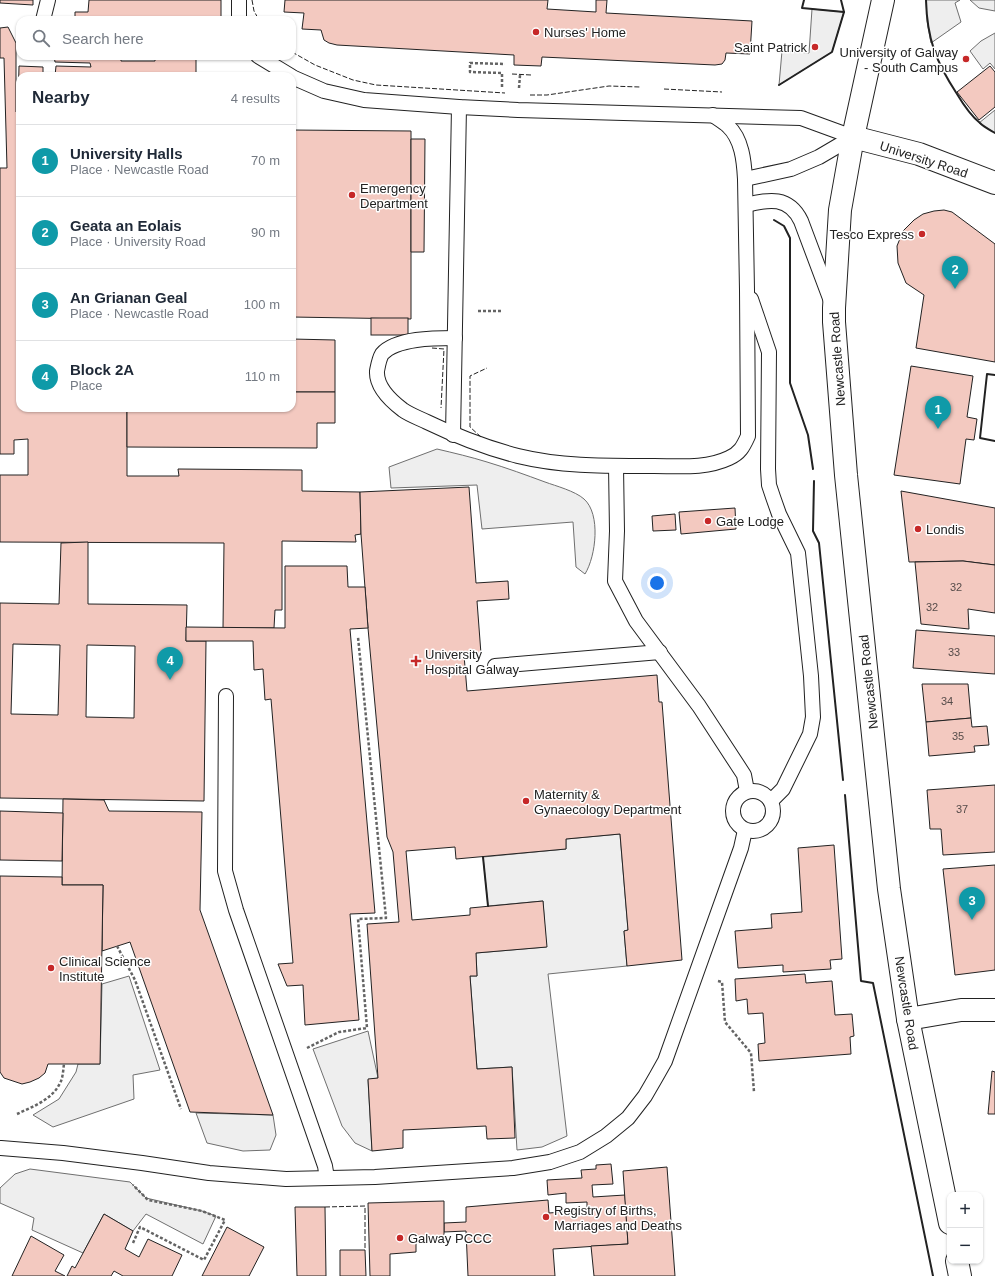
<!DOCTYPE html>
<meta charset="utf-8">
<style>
:root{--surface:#fff;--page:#f6f6f7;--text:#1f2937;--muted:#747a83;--line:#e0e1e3;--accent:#0f766e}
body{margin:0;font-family:Helvetica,sans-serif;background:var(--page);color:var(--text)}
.controls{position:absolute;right:12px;bottom:12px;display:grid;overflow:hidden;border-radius:8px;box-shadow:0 1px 3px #0004}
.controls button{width:36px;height:36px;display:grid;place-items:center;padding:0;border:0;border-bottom:1px solid var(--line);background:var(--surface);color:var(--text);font:20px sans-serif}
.you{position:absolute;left:657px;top:583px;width:14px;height:14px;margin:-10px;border:3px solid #fff;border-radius:50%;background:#1a73e8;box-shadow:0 0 0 6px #1a73e833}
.badge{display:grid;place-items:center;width:26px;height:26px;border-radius:50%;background:var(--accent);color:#fff;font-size:13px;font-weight:700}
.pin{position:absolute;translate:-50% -33px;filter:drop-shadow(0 1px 2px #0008)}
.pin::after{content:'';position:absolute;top:21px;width:14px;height:12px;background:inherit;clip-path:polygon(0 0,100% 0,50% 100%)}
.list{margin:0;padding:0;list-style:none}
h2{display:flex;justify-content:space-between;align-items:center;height:52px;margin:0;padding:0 16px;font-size:17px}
h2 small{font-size:13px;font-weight:400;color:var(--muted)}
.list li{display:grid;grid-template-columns:26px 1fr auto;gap:12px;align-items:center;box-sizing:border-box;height:72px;padding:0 16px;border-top:1px solid var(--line)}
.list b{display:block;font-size:15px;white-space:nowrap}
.list p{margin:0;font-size:13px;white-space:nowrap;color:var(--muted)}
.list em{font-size:13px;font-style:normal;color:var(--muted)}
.icon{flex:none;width:22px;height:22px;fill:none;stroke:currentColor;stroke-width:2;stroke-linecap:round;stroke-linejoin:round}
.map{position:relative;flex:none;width:995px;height:1276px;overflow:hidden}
.search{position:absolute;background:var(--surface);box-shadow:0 1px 3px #0004;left:16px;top:16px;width:280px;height:44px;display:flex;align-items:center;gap:10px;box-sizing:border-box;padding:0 14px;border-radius:12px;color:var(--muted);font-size:15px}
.panel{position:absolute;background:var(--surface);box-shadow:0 1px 3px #0004;left:16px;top:72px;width:280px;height:340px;border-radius:12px}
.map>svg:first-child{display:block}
</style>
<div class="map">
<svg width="995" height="1276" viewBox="0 0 995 1276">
<rect width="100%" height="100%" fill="#fff"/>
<g fill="#eee" stroke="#6f6f6f">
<polygon points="926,0 960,0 955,3 961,22 931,43 927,21"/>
<polygon points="970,0 995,0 995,11 979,8"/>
<polygon points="812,9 844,12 832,52 779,85 782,51 809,53"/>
<polygon points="995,33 995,69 990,63 983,69 970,51 981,41"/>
<polygon points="995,110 995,133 979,123"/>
<path d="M437 449C454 453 471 457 487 462 507 468 526 475 545 482 556 486 575 491 584 499 601 514 596 556 585 574L576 567 573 522 482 529 477 485 391 488 389 467Z"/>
<polygon points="620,834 628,930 624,931 627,966 548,974 567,1136 542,1147 517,1150 512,1067 477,1069 470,976 477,976 476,953 546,947 543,901 488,906 483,857 566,849 566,839"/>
<polygon points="129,976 160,1070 133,1075 134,1099 53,1127 33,1115 59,1099 76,1072 78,1064 100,1064 102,984"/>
<polygon points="368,1031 378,1078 368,1080 372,1151 355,1143 342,1126 313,1049"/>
<polygon points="196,1113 273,1115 276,1135 270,1150 243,1151 207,1143"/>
<polygon points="30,1169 130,1182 146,1198 202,1211 216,1216 203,1244 146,1214 133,1231 104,1214 83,1253 32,1230 34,1218 0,1203 0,1188 15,1174"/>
</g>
<g fill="#f3c9c0" stroke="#222" fill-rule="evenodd">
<polygon points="0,0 33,0 33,5 0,3"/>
<polygon points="89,0 221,0 221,20 75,20 75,12 88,12"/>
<polygon points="285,0 548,0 547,9 596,12 596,0 607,0 606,13 752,21 750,54 726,53 725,60 722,64 715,65 542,57 541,66 514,65 514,55 337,45 329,43 324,40 321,30 302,29 304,13 284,12"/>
<polygon points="8,27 16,43 16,112 20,112 18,347 20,347 20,408 27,408 27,410 38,410 38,408 127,408 127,476 179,476 178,469 302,470 302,491 360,492 361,534 355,535 356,542 282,541 282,610 275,610 274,628 223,628 224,543 0,542 0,475 28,475 28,439 14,440 14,454 0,454 0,168 7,168 4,58 0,58 0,28"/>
<polygon points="54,56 121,56 121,61 155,61 155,56 196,56 196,76 55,76 56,66 91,67 90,63 55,62"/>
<polygon points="19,66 43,67 43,76 20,76 20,109 18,109"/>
<polygon points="990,66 995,72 995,107 979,120 957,92"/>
<polygon points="292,130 411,131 411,319 292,317"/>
<polygon points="411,139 425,139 424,252 411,252"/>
<polygon points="944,210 952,212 995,244 995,362 916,348 924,295 906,283 898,263 897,246 903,231 914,220 923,214 934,211"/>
<polygon points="19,219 20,219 20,279 18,279"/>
<rect x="371" y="318" width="37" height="17"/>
<polygon points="292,339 335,340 335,392 292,392"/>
<polygon points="911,366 973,376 967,417 977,419 974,440 966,439 960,484 894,475"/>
<polygon points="292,392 335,392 335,423 317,423 317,448 127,447 127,408 292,408"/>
<polygon points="469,487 476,583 508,581 509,599 477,601 481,654 464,655 467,691 657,675 659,702 662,702 682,960 627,966 624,931 628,930 620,834 566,839 566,849 456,859 455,847 406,851 412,920 470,915 470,908 543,901 547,947 476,953 477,976 470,976 477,1069 512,1067 515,1138 487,1139 486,1126 403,1130 403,1148 372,1151 368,1079 378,1078 367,924 399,922 393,852 387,837 368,628 361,534 360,492"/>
<polygon points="901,491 995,508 995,565 963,561 909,562"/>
<polygon points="735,508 736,529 681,534 679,512"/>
<polygon points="675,514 676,530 653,531 652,516"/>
<path d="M88 542V604L187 605 186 641H206L204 801 0 798V603L59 604 61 543ZM13 644 60 645 58 715 11 714ZM87 645 135 646 134 718 86 717Z"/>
<polygon points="963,561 995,565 995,613 968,609 969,629 921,624 915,562"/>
<polygon points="285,566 347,566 348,587 365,587 368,628 350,629 375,913 350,914 359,1020 305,1025 303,985 287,986 278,964 293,963 271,699 265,700 263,669 254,670 253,641 186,641 186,627 285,628"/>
<polygon points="916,630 995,636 995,674 913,668"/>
<polygon points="922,684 968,684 971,718 926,722"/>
<polygon points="971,718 972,727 987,726 989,745 974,746 975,752 929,756 926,722"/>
<polygon points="995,785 995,852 943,855 941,829 930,829 927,790"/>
<polygon points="63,799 104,800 109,811 202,812 200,910 273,1115 190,1112 130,942 102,951 103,885 62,885"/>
<polygon points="0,811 63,813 62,861 0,860"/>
<polygon points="834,845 842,959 830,960 831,969 783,972 783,965 738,968 735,931 772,928 771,914 802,912 798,848"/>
<polygon points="995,865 995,970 955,975 943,869"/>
<polygon points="0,876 62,877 62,885 103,885 100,1064 48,1064 45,1073 39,1078 30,1082 22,1084 4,1078 0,1072"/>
<polygon points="805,974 806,983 832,981 835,1015 852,1014 854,1036 850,1037 851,1054 759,1061 758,1044 765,1043 763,1013 748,1014 747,999 736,1001 735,979"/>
<polygon points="992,1071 995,1072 995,1114 988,1114"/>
<polygon points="611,1164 613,1184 592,1185 593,1197 625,1195 628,1244 553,1249 555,1276 468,1276 466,1231 444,1232 444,1223 466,1222 466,1207 548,1200 549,1213 587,1210 587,1202 566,1203 566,1193 548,1195 547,1180 582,1178 581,1170 596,1169 596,1165"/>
<polygon points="667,1167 675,1276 594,1276 591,1246 628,1244 623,1171"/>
<polygon points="444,1201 444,1238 416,1239 416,1252 390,1254 390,1276 370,1276 368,1203"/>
<polygon points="295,1207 325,1207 326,1276 297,1276"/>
<polygon points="104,1214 133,1231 125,1249 139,1257 148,1239 182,1255 172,1276 123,1276 114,1271 111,1276 67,1276 72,1266 75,1268"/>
<polygon points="227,1227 264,1247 249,1276 202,1276"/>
<polygon points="31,1236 64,1255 55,1271 65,1276 12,1276"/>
<polygon points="340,1250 365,1250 366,1276 340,1276"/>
</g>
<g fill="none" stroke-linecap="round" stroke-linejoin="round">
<g stroke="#222" stroke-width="16">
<g id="service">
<polyline points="239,0 239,20"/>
<polyline points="43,20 48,0"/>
<polyline points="258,56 291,76"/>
<polyline points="292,77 324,91 364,100 459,107 518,110 801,118 853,137"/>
<polyline points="745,179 791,169 819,157 853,137"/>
<path d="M746 205C769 199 789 196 801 221L831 301"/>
<polyline points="751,299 769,352 768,469 769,485 773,497 779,514 798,553 811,676 813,717 810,734 783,789 771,801"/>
<path d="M455 338C435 338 396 338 382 354 379 359 378 366 377 371 376 387 391 401 403 410 410 415 419 418 427 422 456 436 487 448 518 456 563 467 608 466 654 466 678 466 706 469 729 458 740 453 743 447 748 436L747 290 745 179C744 161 742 139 728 126 724 122 718 119 713 115"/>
<polyline points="453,435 459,107"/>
<polyline points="616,466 617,531 615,581 636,621 699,706 744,775 747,791"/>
<polyline points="495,666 660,652"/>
<polyline points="226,696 225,871 236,910 325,1166 327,1178"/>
<circle cx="753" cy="811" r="20"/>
<polyline points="1,1148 63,1153 142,1163 209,1173 286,1179 375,1177 513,1168 550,1162 580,1152 606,1136 628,1118 645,1096 656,1077 665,1061 741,848 745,830"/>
</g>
</g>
<g stroke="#222" stroke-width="24">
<polyline id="minor" points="908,1019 961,1010 995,1010"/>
</g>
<g stroke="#222" stroke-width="24">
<g id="secondary">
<polyline points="883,0 853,137 840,210 834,308 834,322 846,475 889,889 908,1019 950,1223"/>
<polyline points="853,137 919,154 995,183"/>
<polyline points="957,1261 960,1276"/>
</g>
</g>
<g stroke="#646464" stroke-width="2.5" stroke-dasharray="3 2" stroke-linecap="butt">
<polyline points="502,87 502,73 470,72 470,63 505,64"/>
<polyline points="519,88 520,75"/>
<polyline points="478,311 503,311"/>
<polyline points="117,946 135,980 181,1109"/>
<polyline points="718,981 722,982 725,1022 751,1053 754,1092"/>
<polyline points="307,1048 339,1032 367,1028 358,919 386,918 358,637"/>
<path d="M17 1114C32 1107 51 1100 59 1085 63 1079 63 1071 64 1064"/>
<polyline points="133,1243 140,1227 204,1260 225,1220 202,1211 148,1200 133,1185"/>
</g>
<use href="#service" stroke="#fff" stroke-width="14"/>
<use href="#minor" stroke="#fff" stroke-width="22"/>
<use href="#secondary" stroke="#fff" stroke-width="22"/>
<g stroke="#222" stroke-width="1" stroke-dasharray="5 2" stroke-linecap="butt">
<polyline points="252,0 254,11 259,20"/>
<polyline points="292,52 315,65 353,80 376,85 505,93"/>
<polyline points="512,74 531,75"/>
<polyline points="664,89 722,92"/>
<polyline points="530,95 547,95 609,86 640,87"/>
<polyline points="432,348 444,349 441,408"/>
<polyline points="481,437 470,427 470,376 487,368"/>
<polyline points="325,1207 365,1206 365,1250"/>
</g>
<g stroke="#222" stroke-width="2">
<polyline points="804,0 802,8 844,12"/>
<path d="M926 0C927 39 936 62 957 94 963 104 971 116 980 123 984 127 990 130 995 133"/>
<polyline points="779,85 832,52 844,12 841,0"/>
<polyline points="774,220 784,226 790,238 790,383 808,435 813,469"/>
<polyline points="995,375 987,374 980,438 995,441"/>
<polyline points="814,481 813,531 819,543 843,780"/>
<polyline points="845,795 861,981 873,983 933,1276"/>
<polyline points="483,857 488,906"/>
</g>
</g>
<g fill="#c62828" stroke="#fff" stroke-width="1.5">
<circle cx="536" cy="32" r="4"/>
<circle cx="815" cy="47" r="4"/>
<circle cx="966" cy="59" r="4"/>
<circle cx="352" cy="195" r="4"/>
<circle cx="922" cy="234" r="4"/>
<circle cx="708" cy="521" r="4"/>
<circle cx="918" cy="529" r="4"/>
<path d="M414 655h4v4h4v4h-4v4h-4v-4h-4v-4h4z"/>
<circle cx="526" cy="801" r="4"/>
<circle cx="51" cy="968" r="4"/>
<circle cx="546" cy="1217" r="4"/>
<circle cx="400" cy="1238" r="4"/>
</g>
<g text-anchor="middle" stroke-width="3" stroke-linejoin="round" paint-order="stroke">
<g font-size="11" fill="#564c4a">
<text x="956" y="591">32</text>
<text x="932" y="611">32</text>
<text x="954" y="656">33</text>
<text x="947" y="705">34</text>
<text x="958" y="740">35</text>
<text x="962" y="813">37</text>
</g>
<g font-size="13" fill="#222" stroke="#fff" text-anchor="start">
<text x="544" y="37">Nurses' Home</text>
<text x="807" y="52" text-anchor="end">Saint Patrick</text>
<text x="958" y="57" text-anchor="end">University of Galway<tspan x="958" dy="15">- South Campus</tspan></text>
<text x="360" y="193">Emergency<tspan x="360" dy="15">Department</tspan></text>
<text x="914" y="239" text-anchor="end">Tesco Express</text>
<text x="716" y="526">Gate Lodge</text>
<text x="926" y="534">Londis</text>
<text x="425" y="659">University<tspan x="425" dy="15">Hospital Galway</tspan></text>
<text x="534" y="799">Maternity &amp;<tspan x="534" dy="15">Gynaecology Department</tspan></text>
<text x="59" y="966">Clinical Science<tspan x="59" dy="15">Institute</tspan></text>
<text x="554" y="1215">Registry of Births,<tspan x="554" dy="15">Marriages and Deaths</tspan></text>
<text x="408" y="1243">Galway PCCC</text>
</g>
<g font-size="13" fill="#222" stroke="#fff">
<text transform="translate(924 159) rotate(18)" y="5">University Road</text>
<text transform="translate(837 359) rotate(-94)" y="5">Newcastle Road</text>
<text transform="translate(868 682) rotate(-96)" y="5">Newcastle Road</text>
<text transform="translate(907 1003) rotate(81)" y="5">Newcastle Road</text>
</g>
</g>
</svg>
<div class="controls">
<button>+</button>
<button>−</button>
</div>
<div class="you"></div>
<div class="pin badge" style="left:938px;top:429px;background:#0f9aa8">1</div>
<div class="pin badge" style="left:955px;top:289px;background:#0f9aa8">2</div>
<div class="pin badge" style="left:972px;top:920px;background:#0f9aa8">3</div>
<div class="pin badge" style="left:170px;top:680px;background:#0f9aa8">4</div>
<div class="search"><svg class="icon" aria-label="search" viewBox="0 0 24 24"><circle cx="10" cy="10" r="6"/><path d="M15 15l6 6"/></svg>Search here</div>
<section class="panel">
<h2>Nearby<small>4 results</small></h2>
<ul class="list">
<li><span class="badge" style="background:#0f9aa8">1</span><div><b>University Halls</b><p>Place · Newcastle Road</p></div><em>70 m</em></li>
<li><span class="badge" style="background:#0f9aa8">2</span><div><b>Geata an Eolais</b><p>Place · University Road</p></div><em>90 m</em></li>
<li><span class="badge" style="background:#0f9aa8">3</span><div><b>An Grianan Geal</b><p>Place · Newcastle Road</p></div><em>100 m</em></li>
<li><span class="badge" style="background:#0f9aa8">4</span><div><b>Block 2A</b><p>Place</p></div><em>110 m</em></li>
</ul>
</section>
</div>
